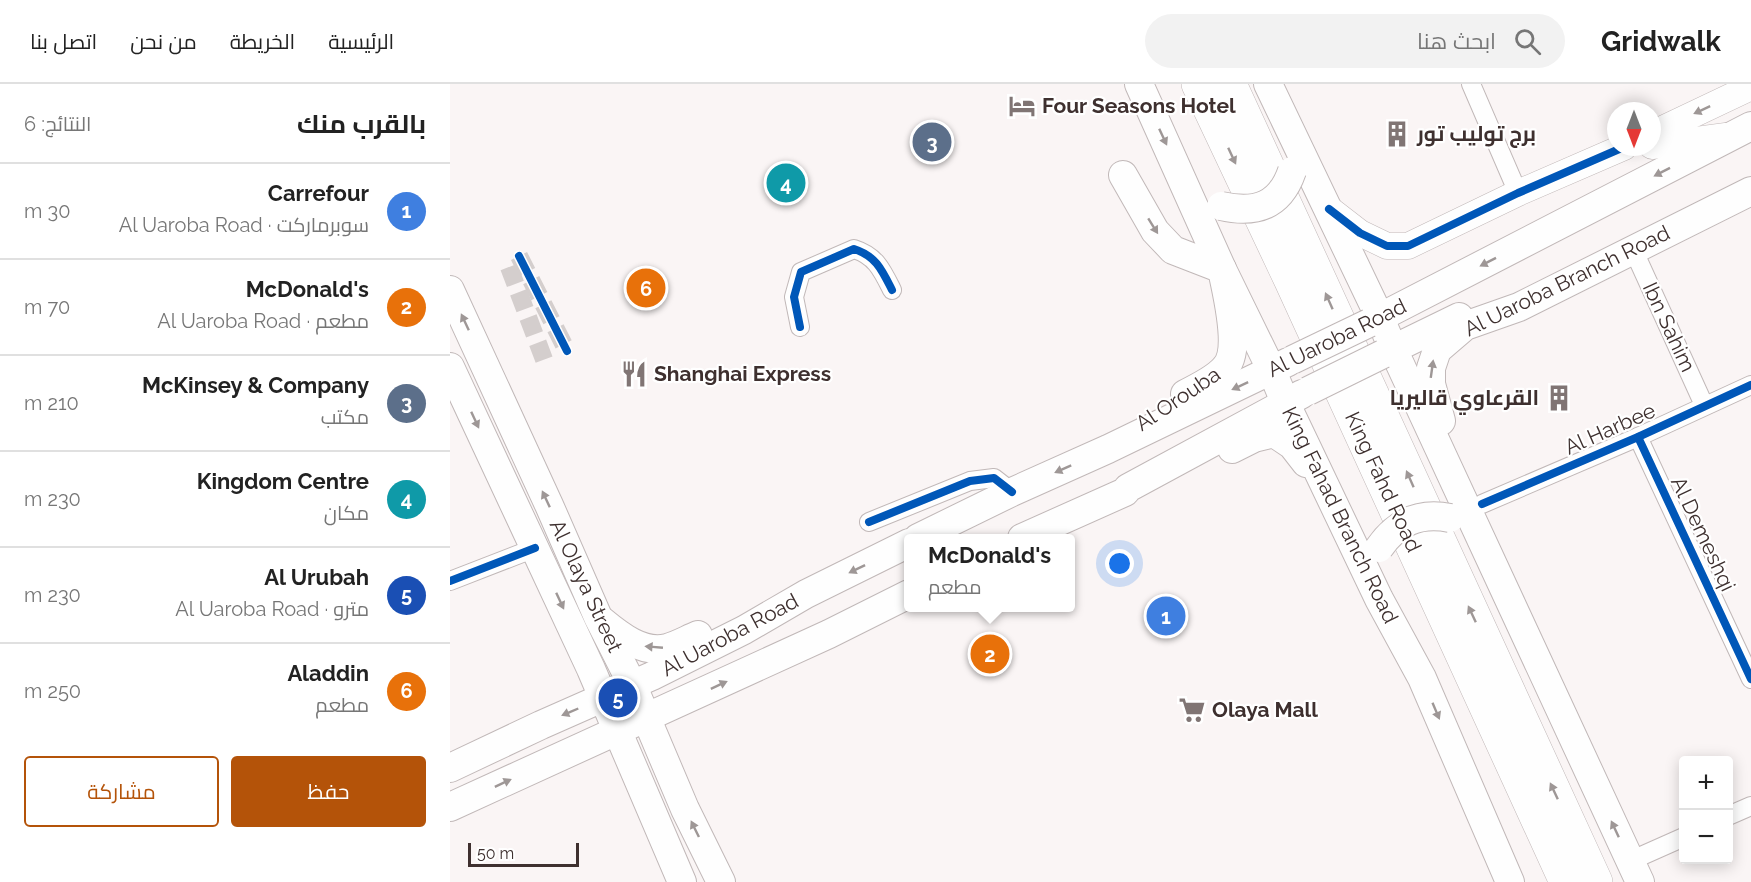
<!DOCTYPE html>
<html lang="ar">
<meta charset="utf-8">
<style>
:root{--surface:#fff;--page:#f2f2f2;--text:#222;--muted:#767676;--line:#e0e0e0;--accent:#b45309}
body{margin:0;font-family:Raleway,Cairo,sans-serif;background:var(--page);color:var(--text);direction:rtl}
.controls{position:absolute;right:18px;bottom:18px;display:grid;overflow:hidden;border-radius:6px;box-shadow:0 3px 15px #0003}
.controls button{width:54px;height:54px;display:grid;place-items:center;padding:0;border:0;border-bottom:2px solid var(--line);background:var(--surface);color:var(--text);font:30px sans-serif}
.compass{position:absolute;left:1157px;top:18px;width:54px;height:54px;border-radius:50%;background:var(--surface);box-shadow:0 3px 15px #0003;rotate:180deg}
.scale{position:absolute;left:18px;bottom:15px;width:111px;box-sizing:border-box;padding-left:6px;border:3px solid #3e302f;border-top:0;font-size:16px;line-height:21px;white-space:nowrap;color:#3e302f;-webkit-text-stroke:4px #fff;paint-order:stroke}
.you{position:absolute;left:670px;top:480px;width:21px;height:21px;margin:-15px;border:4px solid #fff;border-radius:50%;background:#1a73e8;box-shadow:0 0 0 9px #1a73e833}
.badge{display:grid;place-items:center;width:39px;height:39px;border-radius:50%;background:var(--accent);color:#fff;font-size:20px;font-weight:700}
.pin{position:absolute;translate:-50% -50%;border:3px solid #fff;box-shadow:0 2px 6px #0006}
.popup{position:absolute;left:454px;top:450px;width:171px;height:78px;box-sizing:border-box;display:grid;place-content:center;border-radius:6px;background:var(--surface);filter:drop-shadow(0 2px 4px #0005);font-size:20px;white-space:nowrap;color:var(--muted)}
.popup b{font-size:22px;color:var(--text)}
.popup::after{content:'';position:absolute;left:50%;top:100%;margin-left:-12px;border:12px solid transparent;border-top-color:var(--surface)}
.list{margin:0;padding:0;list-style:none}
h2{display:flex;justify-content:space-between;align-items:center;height:78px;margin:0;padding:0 24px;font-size:26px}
h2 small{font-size:20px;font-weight:400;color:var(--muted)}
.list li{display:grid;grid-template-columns:39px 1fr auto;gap:18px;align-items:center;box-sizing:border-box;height:96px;padding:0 24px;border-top:2px solid var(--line)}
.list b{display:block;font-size:22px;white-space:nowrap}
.list p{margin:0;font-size:20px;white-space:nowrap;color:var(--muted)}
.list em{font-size:20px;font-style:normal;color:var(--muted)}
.actions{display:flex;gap:12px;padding:18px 24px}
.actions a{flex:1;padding:14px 0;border:2px solid var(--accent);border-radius:6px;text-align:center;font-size:21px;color:var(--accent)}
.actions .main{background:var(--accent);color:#fff}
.icon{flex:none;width:33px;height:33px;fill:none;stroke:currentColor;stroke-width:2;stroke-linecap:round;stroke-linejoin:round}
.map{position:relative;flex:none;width:1301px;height:798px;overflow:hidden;direction:ltr}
header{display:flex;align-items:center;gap:36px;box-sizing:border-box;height:84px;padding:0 30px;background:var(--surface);border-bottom:2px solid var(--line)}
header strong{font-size:28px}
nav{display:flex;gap:33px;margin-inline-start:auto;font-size:21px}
.search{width:420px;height:54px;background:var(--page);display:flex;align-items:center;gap:15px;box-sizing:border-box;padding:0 21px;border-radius:33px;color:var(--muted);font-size:22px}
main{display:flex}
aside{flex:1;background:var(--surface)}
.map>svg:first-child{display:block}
</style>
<header>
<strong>Gridwalk</strong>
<div class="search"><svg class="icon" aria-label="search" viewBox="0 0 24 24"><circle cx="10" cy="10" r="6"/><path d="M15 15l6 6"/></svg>ابحث هنا</div>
<nav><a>الرئيسية</a><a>الخريطة</a><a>من نحن</a><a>اتصل بنا</a></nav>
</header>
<main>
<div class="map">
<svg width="1301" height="798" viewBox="0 0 1301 798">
<rect width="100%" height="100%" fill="#faf5f5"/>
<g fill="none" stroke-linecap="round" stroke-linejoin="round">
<g stroke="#d4cecd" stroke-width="18" stroke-dasharray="18 9" stroke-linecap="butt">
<polyline points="69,172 117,267"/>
<polyline points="59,183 95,278"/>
</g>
<g stroke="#c1b8b8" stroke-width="20">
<g id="street">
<polyline points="1021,0 1068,109"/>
<polyline points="1183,165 1254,321"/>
<path d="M350 243 344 213 351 188 404 165C426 172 432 186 442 206"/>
<polyline points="1188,353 1301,595"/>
<polyline points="1032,420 1188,353 1301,301"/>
<polyline points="419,438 520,397 544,394 562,408"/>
<polyline points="0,497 85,464"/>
<polyline points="1278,732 1301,722"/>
<polyline points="1180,777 1234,753"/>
</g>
</g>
<g stroke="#c1b8b8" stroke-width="27">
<g id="secondary">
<polyline points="1202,50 1301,3"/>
<polyline points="1202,62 1276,52"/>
<polyline points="879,125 910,149 937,162 958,162 1068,109 1174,63"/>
</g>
</g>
<g stroke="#c1b8b8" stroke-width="30">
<g id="primary">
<polyline points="689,0 772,185 822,287 835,318 929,515 972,594 1060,798"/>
<polyline points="818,0 930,234 943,265 1190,798"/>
<path d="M673 91 705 147 723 166 772 185C776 208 793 267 774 285 764 296 748 303 735 310"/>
<polyline points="0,206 99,421 148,533 182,600 235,725 271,798"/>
<polyline points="919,239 1301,42"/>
<polyline points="933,270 1009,233"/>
<polyline points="0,283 141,585 232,798"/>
<polyline points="991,337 981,300 981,284 987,266 1015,242 1069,223 1301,107"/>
<polyline points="782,365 804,354 824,349 842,361 856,379"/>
<polyline points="468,454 562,408 658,365 838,278"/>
<polyline points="572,454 675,408 678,404 852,310"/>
<path d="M152 537C170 552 193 570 217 564 228 561 238 555 248 551"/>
<polyline points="0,684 91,641 202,592 294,546 356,510 459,459"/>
<polyline points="0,723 379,550 459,510"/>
</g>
</g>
<g stroke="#c1b8b8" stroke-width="34">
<g id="highway">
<polyline points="748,0 841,197 1116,798"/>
<polyline points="780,0 1146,798"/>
</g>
</g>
<use href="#street" stroke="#fefefe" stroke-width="18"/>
<use href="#secondary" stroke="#fefefe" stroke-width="26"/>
<use href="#primary" stroke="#fefefe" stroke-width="28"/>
<use href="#highway" stroke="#fefefe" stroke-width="33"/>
<g stroke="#c1b8b8" stroke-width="30" stroke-linecap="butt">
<g id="primary-bridge">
<path d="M771 122C806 130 830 122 842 87"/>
<polyline points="842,276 919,239"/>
<polyline points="858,307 933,270"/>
<path d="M929 464C947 438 969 428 1000 434"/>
</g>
</g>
<use href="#primary-bridge" stroke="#fefefe" stroke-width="28"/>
<g stroke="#fff" stroke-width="11">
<g id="cycleway">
<polyline points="879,125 910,149 937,162 958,162 1068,109 1174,63"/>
<polyline points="69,172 117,267"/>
<path d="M350 243 344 213 351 188 404 165C426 172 432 186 442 206"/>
<polyline points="1188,353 1301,595"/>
<polyline points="1032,420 1188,353 1301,301"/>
<polyline points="419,438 520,397 544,394 562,408"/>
<polyline points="0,497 85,464"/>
</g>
</g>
<use href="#cycleway" stroke="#0057b8" stroke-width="8"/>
</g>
<defs><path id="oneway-solid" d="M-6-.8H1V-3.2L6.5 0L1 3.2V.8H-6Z" transform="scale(1.5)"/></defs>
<g fill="#9e9796">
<use href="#oneway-solid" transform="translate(1252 26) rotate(155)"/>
<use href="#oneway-solid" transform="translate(713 53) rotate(65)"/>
<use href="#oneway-solid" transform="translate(782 72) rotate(65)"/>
<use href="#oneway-solid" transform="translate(1212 88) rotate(153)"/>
<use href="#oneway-solid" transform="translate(703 142) rotate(58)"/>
<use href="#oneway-solid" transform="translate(1038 178) rotate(153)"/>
<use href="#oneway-solid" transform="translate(879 217) rotate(-114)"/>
<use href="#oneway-solid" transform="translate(15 238) rotate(-115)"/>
<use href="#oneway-solid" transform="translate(982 285) rotate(-82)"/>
<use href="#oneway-solid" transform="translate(790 302) rotate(155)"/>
<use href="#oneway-solid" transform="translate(25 336) rotate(65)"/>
<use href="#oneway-solid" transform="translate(613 385) rotate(156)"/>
<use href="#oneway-solid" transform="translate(960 395) rotate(-114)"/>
<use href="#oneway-solid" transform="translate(96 415) rotate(-115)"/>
<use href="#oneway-solid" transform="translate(407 485) rotate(154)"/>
<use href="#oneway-solid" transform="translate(110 517) rotate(65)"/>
<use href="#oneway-solid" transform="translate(1022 530) rotate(-115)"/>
<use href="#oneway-solid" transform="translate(204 563) rotate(-175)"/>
<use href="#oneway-solid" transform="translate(269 601) rotate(-25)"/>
<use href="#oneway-solid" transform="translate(986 627) rotate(67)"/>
<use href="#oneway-solid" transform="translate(120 628) rotate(157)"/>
<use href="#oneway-solid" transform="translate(53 699) rotate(-25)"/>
<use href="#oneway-solid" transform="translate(1104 707) rotate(-115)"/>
<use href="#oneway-solid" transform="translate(245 745) rotate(-116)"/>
<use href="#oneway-solid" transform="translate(1165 745) rotate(-115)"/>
</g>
<defs>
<g id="hotel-bare" transform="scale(2.07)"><path d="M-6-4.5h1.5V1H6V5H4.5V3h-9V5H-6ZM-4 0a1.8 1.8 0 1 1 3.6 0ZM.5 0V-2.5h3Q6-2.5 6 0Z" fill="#807574" stroke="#fff" stroke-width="2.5" paint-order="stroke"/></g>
<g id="building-bare" transform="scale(2.07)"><path d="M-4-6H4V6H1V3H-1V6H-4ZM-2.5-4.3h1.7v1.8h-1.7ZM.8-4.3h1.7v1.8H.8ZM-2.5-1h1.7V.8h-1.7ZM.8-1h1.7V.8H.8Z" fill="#807574" stroke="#fff" stroke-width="2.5" paint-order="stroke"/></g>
<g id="restaurant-bare" transform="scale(2.07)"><path d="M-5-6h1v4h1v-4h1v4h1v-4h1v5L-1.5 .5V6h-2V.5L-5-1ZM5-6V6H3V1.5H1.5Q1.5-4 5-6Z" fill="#807574" stroke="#fff" stroke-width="2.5" paint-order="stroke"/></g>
<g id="supermarket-bare" transform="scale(2.07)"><path d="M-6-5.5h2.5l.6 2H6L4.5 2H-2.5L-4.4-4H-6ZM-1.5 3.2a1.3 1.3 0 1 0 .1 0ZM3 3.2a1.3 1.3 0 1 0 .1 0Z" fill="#807574" stroke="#fff" stroke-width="2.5" paint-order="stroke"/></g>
</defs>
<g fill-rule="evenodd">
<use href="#hotel-bare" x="572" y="22"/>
<use href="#building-bare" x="947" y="50"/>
<use href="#restaurant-bare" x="184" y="290"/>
<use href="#building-bare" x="1109" y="314"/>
<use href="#supermarket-bare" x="742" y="626"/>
</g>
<g text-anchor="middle" stroke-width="4.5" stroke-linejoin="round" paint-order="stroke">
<g font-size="21" font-weight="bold" fill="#3e302f" stroke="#fff" text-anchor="start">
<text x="592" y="29">Four Seasons Hotel</text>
<text x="967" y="57">برج توليب تور</text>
<text x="204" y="297">Shanghai Express</text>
<text x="1089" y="321" text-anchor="end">القرعاوي قاليريا</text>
<text x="762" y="633">Olaya Mall</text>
</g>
<g font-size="21" fill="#3e302f" stroke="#fff">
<text transform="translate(1117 197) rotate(-26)" y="7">Al Uaroba Branch Road</text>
<text transform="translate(1219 243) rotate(65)" y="7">Ibn Sahim</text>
<text transform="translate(887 254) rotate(-26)" y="7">Al Uaroba Road</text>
<text transform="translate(728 315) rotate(-34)" y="7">Al Orouba</text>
<text transform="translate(1160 345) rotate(-24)" y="7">Al Harbee</text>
<text transform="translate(933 398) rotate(65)" y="7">King Fahd Road</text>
<text transform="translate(890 431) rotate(64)" y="7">King Fahad Branch Road</text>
<text transform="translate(1253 450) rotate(65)" y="7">Al Demeshqi</text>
<text transform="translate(136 502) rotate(65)" y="7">Al Olaya Street</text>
<text transform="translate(280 551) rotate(-28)" y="7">Al Uaroba Road</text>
</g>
</g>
</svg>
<div class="controls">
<button>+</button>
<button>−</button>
</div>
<svg class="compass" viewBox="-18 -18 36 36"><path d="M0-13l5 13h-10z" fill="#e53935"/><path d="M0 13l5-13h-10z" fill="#767676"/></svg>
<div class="scale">50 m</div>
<div class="you"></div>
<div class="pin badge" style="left:716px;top:532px;background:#3f7fe0">1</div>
<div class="pin badge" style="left:540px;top:570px;background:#e8710a">2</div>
<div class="popup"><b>McDonald's</b>مطعم</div>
<div class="pin badge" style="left:482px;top:58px;background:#5c6f8a">3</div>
<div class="pin badge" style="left:336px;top:99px;background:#0f9aa8">4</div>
<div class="pin badge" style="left:168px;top:614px;background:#1a4fb4">5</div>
<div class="pin badge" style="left:196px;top:204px;background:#e8710a">6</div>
</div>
<aside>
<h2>بالقرب منك<small>النتائج: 6</small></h2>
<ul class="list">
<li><span class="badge" style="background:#3f7fe0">1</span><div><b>Carrefour</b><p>سوبرماركت · Al Uaroba Road</p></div><em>30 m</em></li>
<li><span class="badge" style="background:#e8710a">2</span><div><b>McDonald's</b><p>مطعم · Al Uaroba Road</p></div><em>70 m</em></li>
<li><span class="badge" style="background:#5c6f8a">3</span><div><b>McKinsey &amp; Company</b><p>مكتب</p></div><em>210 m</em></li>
<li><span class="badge" style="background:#0f9aa8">4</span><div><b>Kingdom Centre</b><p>مكان</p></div><em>230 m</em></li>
<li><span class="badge" style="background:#1a4fb4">5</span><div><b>Al Urubah</b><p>مترو · Al Uaroba Road</p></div><em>230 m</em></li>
<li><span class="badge" style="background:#e8710a">6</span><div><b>Aladdin</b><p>مطعم</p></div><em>250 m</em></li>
</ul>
<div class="actions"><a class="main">حفظ</a><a>مشاركة</a></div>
</aside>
</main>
